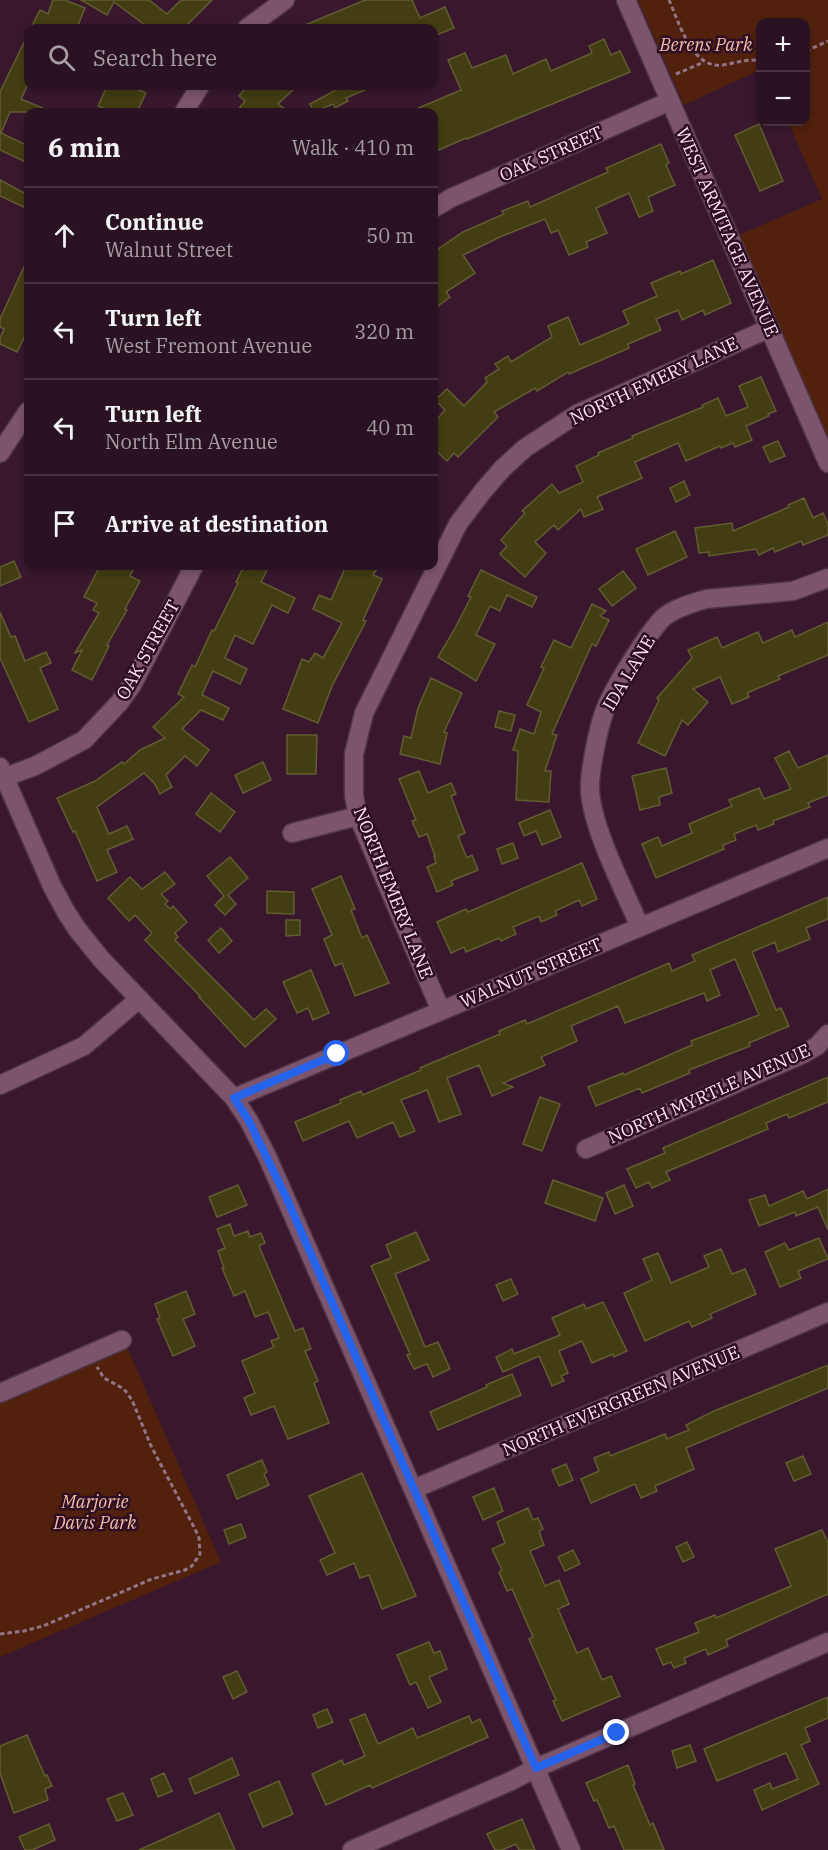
<!DOCTYPE html>
<meta charset="utf-8">
<style>
:root{--surface:#2b1222;--page:#37202f;--text:#f1f3f6;--muted:#a69ea5;--line:#473240}
body{margin:0;font-family:"IBM Plex Serif",serif;background:var(--page);color:var(--text)}
.controls{position:absolute;right:18px;top:18px;display:grid;overflow:hidden;border-radius:12px;box-shadow:0 3px 9px #0003}
.controls button{width:54px;height:54px;display:grid;place-items:center;padding:0;border:0;border-bottom:2px solid var(--line);background:var(--surface);color:var(--text);font:30px sans-serif}
.stop{position:absolute;width:18px;height:18px;margin:-14px;border:4px solid #2563eb;border-radius:50%;background:#fff}
.stop.end{background:#2563eb;border-color:#fff;box-shadow:0 2px 6px #0008}
.list{margin:0;padding:0;list-style:none}
h2{display:flex;justify-content:space-between;align-items:center;height:78px;margin:0;padding:0 24px;font-size:26px}
h2 small{font-size:20px;font-weight:400;color:var(--muted)}
.list li{display:grid;grid-template-columns:39px 1fr auto;gap:18px;align-items:center;box-sizing:border-box;height:96px;padding:0 24px;border-top:2px solid var(--line)}
.list b{display:block;font-size:22px;white-space:nowrap}
.list p{margin:0;font-size:20px;white-space:nowrap;color:var(--muted)}
.list em{font-size:20px;font-style:normal;color:var(--muted)}
.icon{flex:none;width:33px;height:33px;fill:none;stroke:currentColor;stroke-width:2;stroke-linecap:round;stroke-linejoin:round}
.map{position:relative;flex:none;width:828px;height:1850px;overflow:hidden}
.search{position:absolute;background:var(--surface);box-shadow:0 3px 9px #0003;left:24px;top:24px;width:414px;height:66px;display:flex;align-items:center;gap:15px;box-sizing:border-box;padding:0 21px;border-radius:12px;color:var(--muted);font-size:22px}
.panel{position:absolute;background:var(--surface);box-shadow:0 3px 9px #0003;left:24px;top:108px;width:414px;height:462px;border-radius:12px}
.map>svg:first-child{display:block}
</style>
<div class="map">
<svg width="828" height="1850" viewBox="0 0 828 1850">
<rect width="100%" height="100%" fill="#39182e"/>
<g fill="#51210d">
<polygon points="638,0 828,0 828,437 739,235 822,199 788,122 806,122 806,22 760,22 760,70 684,105"/>
<polygon points="127,1347 221,1562 0,1657 0,1402"/>
</g>
<g fill="#433d13" stroke="#625c31" stroke-width="1.5">
<polygon points="53,0 65,0 85,8 77,28 31,28 40,10 48,14"/>
<polygon points="81,0 149,0 167,14 181,0 212,0 184,28 149,28 114,2 107,15"/>
<polygon points="365,0 412,0 420,18 445,7 454,28 434,36 434,28 298,28"/>
<polygon points="28,34 28,84 21,99 52,112 10,112 1,133 28,146 28,163 0,150 0,92"/>
<polygon points="604,39 611,55 620,51 630,72 467,139 466,138 434,152 434,112 409,112 461,90 448,60 465,53 472,68 506,55 513,74 546,59 551,71 592,53 589,46"/>
<polygon points="107,86 130,86 146,93 137,112 112,112 98,106"/>
<polygon points="247,86 297,86 278,104 289,112 236,112 245,101 239,96"/>
<polygon points="343,86 374,86 346,98 348,101 335,108 333,104 314,112 310,104"/>
<polygon points="759,124 783,181 760,191 735,135"/>
<polygon points="661,144 669,163 666,165 675,185 648,197 653,211 639,217 629,193 596,208 607,233 586,242 588,247 569,255 558,230 551,233 545,219 502,236 463,255 475,273 446,292 450,297 434,309 434,252 463,232 504,214 502,211 528,201 530,207 608,172 606,168"/>
<polygon points="0,180 28,195 28,209 0,196"/>
<polygon points="28,258 28,330 17,352 0,344 0,338 4,329 0,327 0,319"/>
<polygon points="713,260 731,303 705,315 703,310 682,320 678,310 656,319 661,330 628,344 629,348 569,374 568,372 537,391 535,388 494,412 498,417 458,457 454,453 447,461 434,449 434,423 445,410 435,400 447,389 464,406 487,382 485,378 499,369 495,364 508,356 511,362 552,337 548,326 568,317 580,345 629,324 623,311 657,296 651,283 680,271 681,274"/>
<polygon points="761,377 776,411 768,414 769,416 746,426 752,440 735,447 733,443 721,448 720,446 686,461 678,443 635,462 642,478 597,497 603,509 584,517 581,509 558,530 554,525 535,542 546,553 525,577 500,554 507,546 501,540 525,513 522,511 552,484 559,493 583,482 576,466 599,455 598,453 633,438 632,436 703,407 702,405 718,398 726,416 748,407 739,386"/>
<polygon points="778,441 785,456 770,462 763,447"/>
<polygon points="684,481 690,495 676,502 670,488"/>
<polygon points="804,498 813,518 823,513 828,524 828,535 803,545 801,541 775,552 773,548 759,555 756,549 709,556 709,552 699,553 695,528 732,523 733,531 789,507 788,505"/>
<polygon points="675,531 687,557 648,575 636,549"/>
<polygon points="14,561 21,577 0,586 0,567"/>
<polygon points="100,566 135,566 130,576 140,581 125,609 127,610 107,645 109,646 92,680 72,670 82,650 75,653 99,613 93,610 97,603 84,597"/>
<polygon points="244,566 269,566 261,582 295,598 288,613 272,605 253,644 235,635 225,658 247,669 240,684 213,671 202,695 229,708 223,720 201,710 182,729 209,750 197,766 185,756 166,775 172,787 160,794 154,783 144,773 97,807 109,834 127,826 133,839 107,850 117,872 97,881 75,831 73,832 57,798 95,781 122,762 124,764 140,750 165,738 153,727 184,697 178,694 192,665 195,667 212,630 214,631 238,583 236,582"/>
<polygon points="346,566 379,566 373,575 382,579 363,620 366,621 332,686 318,723 283,709 302,659 309,662 315,653 323,658 342,623 313,609 319,595 331,600"/>
<polygon points="481,570 537,597 532,607 507,595 500,611 490,606 476,635 495,644 476,681 438,657 453,632 471,597 468,596"/>
<polygon points="623,571 636,588 612,606 599,589"/>
<polygon points="592,604 606,611 600,616 609,620 596,646 592,644 552,734 557,735 545,771 551,771 549,802 516,800 518,751 513,750 520,729 534,734 541,712 527,705 544,668 541,667 554,640 571,648"/>
<polygon points="0,612 11,637 15,636 25,661 46,652 51,663 40,668 58,709 29,722 0,658"/>
<polygon points="828,622 828,655 778,676 780,679 747,693 749,697 732,704 720,677 693,689 708,702 688,725 682,720 665,756 638,743 659,700 657,698 692,658 688,650 717,637 722,648 758,632 763,643 792,630 795,637"/>
<polygon points="431,678 462,693 444,732 447,733 440,764 400,754 404,736 411,738 418,708"/>
<polygon points="499,711 515,715 511,731 495,727"/>
<polygon points="287,735 317,735 316,774 287,774"/>
<polygon points="789,751 798,768 828,755 828,795 808,803 810,807 773,821 774,824 758,830 756,825 734,834 736,840 723,845 724,849 656,878 642,844 658,837 662,846 692,833 689,824 732,806 729,800 759,788 764,799 791,789 775,758"/>
<polygon points="263,762 271,780 243,793 235,775"/>
<polygon points="666,768 672,793 659,797 660,805 640,810 632,776"/>
<polygon points="419,771 428,793 451,783 456,794 451,796 465,833 458,836 467,858 472,855 478,870 451,881 453,885 437,892 427,867 436,863 434,856 435,856 427,834 419,837 412,821 416,820 399,779"/>
<polygon points="211,793 235,812 220,832 196,814"/>
<polygon points="550,810 561,837 542,845 536,831 524,836 519,823"/>
<polygon points="513,843 518,858 502,864 497,849"/>
<polygon points="230,857 248,878 228,895 236,904 225,915 215,905 224,896 207,876"/>
<polygon points="582,863 597,899 582,906 579,900 555,911 557,915 541,922 539,916 513,927 516,934 501,941 499,938 466,952 464,947 451,953 437,922 466,909 468,912"/>
<polygon points="165,872 175,884 161,894 168,901 165,904 170,909 173,906 187,922 175,933 178,937 175,940 254,1020 266,1009 276,1019 245,1047 199,997 200,996 145,940 152,933 135,915 129,921 108,898 130,877 142,889"/>
<polygon points="341,876 355,909 351,910 362,938 367,935 389,983 355,996 342,963 335,966 324,939 332,935 312,889"/>
<polygon points="267,891 294,892 294,914 267,913"/>
<polygon points="828,897 828,919 806,928 810,939 778,952 775,942 752,952 776,1010 781,1008 789,1026 749,1043 750,1046 689,1070 690,1073 642,1093 640,1088 596,1106 588,1087 623,1073 624,1075 692,1045 691,1041 759,1015 735,959 710,970 720,995 707,1001 704,993 625,1023 618,1006 571,1026 577,1041 541,1057 545,1065 503,1083 513,1087 492,1096 479,1065 447,1078 461,1114 439,1122 427,1090 401,1100 415,1131 400,1137 393,1122 357,1138 349,1121 303,1141 295,1122 341,1103 340,1100 361,1091 363,1095 421,1070 420,1068 500,1034 499,1031 525,1020 527,1024 669,963 672,971 695,961 692,955"/>
<polygon points="286,920 300,920 300,935 286,936"/>
<polygon points="221,928 232,941 219,953 208,940"/>
<polygon points="311,970 329,1013 313,1020 308,1008 297,1013 283,982"/>
<polygon points="828,1077 828,1102 789,1118 787,1114 766,1123 768,1129 666,1172 670,1180 652,1188 649,1182 636,1188 627,1169 665,1153 663,1148"/>
<polygon points="540,1097 560,1104 542,1151 523,1144"/>
<polygon points="553,1180 603,1198 595,1221 545,1203"/>
<polygon points="238,1185 247,1205 217,1217 209,1197"/>
<polygon points="624,1185 633,1206 615,1214 606,1193"/>
<polygon points="828,1189 828,1230 818,1207 796,1216 795,1212 759,1226 749,1200 765,1195 769,1206 803,1191 807,1199"/>
<polygon points="230,1224 234,1236 248,1231 250,1237 261,1233 265,1243 259,1246 295,1331 303,1328 311,1349 305,1351 318,1381 314,1383 329,1423 288,1439 274,1406 251,1415 244,1398 255,1393 242,1361 274,1347 271,1341 279,1338 268,1312 255,1317 245,1291 234,1296 222,1268 224,1268 218,1251 225,1248 217,1229"/>
<polygon points="416,1232 429,1260 395,1274 425,1347 438,1342 450,1369 433,1377 427,1364 414,1369 407,1355 410,1354 371,1266 391,1258 386,1245"/>
<polygon points="819,1238 828,1259 798,1271 801,1278 780,1287 765,1252 785,1243 789,1250"/>
<polygon points="721,1249 732,1274 745,1269 756,1294 710,1314 712,1318 692,1327 689,1321 645,1341 624,1293 652,1280 643,1259 658,1253 671,1283 709,1267 704,1256"/>
<polygon points="511,1279 518,1294 503,1301 496,1285"/>
<polygon points="186,1291 195,1314 183,1319 195,1346 173,1356 157,1319 160,1318 155,1304"/>
<polygon points="603,1302 627,1351 614,1357 613,1354 592,1363 582,1341 559,1351 568,1373 561,1376 564,1381 552,1386 539,1356 503,1372 496,1357 512,1349 514,1354 560,1335 552,1318 584,1304 586,1309"/>
<polygon points="828,1365 828,1388 686,1448 694,1469 655,1486 657,1491 641,1498 635,1484 591,1503 581,1479 599,1471 594,1458 609,1452 610,1456 665,1434 667,1439 689,1430 686,1425 714,1411"/>
<polygon points="512,1374 521,1395 438,1430 430,1412 487,1387 486,1385"/>
<polygon points="803,1456 811,1474 794,1481 786,1463"/>
<polygon points="262,1460 267,1472 264,1474 269,1485 237,1499 227,1475"/>
<polygon points="566,1464 573,1480 559,1486 552,1470"/>
<polygon points="362,1473 416,1596 382,1609 369,1575 360,1578 354,1563 327,1575 320,1560 335,1553 309,1496"/>
<polygon points="494,1488 503,1511 483,1520 473,1497"/>
<polygon points="528,1508 533,1520 538,1518 543,1529 539,1531 544,1545 530,1551 545,1586 559,1580 569,1604 558,1609 577,1653 588,1648 602,1680 611,1676 620,1696 562,1721 553,1701 556,1700 529,1639 533,1637 512,1589 507,1591 499,1572 502,1570 492,1549 505,1543 497,1522"/>
<polygon points="241,1524 246,1537 229,1544 224,1530"/>
<polygon points="822,1530 828,1543 828,1594 726,1640 728,1646 708,1655 706,1649 684,1658 686,1663 674,1668 671,1662 663,1665 656,1649 699,1632 695,1623 715,1615 716,1618 791,1586 775,1549"/>
<polygon points="687,1542 694,1557 683,1562 676,1547"/>
<polygon points="573,1550 580,1564 565,1571 558,1557"/>
<polygon points="429,1642 434,1653 440,1651 447,1669 429,1677 441,1702 428,1708 416,1682 410,1685 397,1655"/>
<polygon points="237,1671 247,1692 233,1699 223,1677"/>
<polygon points="828,1697 828,1718 805,1728 810,1741 801,1745 819,1784 762,1810 754,1790 770,1783 772,1789 798,1779 786,1753 717,1781 704,1749"/>
<polygon points="327,1709 333,1722 318,1728 313,1715"/>
<polygon points="365,1714 378,1744 413,1728 417,1738 469,1716 472,1723 480,1719 488,1737 372,1788 370,1785 326,1805 312,1774 342,1760 344,1765 365,1756 350,1720"/>
<polygon points="27,1735 45,1776 47,1775 52,1786 45,1789 48,1800 14,1813 0,1773 0,1746"/>
<polygon points="690,1745 696,1761 677,1768 672,1751"/>
<polygon points="232,1758 239,1775 195,1794 189,1779"/>
<polygon points="628,1765 635,1784 633,1785 650,1825 653,1823 664,1850 624,1850 614,1826 609,1828 597,1800 594,1801 586,1783"/>
<polygon points="164,1773 172,1791 158,1797 151,1779"/>
<polygon points="279,1781 293,1814 263,1827 249,1794"/>
<polygon points="123,1793 133,1815 117,1821 107,1799"/>
<polygon points="219,1813 235,1850 139,1850 199,1823"/>
<polygon points="522,1819 535,1850 519,1850 516,1844 502,1850 495,1850 487,1834"/>
<polygon points="49,1824 55,1840 32,1850 25,1850 19,1837"/>
</g>
<g fill="none" stroke-linecap="round" stroke-linejoin="round">
<g stroke="#4f3446" stroke-width="21">
<g id="minor">
<polyline points="626,0 828,463"/>
<polyline points="247,28 285,0"/>
<polyline points="184,112 200,86"/>
<polyline points="434,208 451,198 670,101"/>
<polyline points="0,453 28,411"/>
<polyline points="0,767 52,886 66,912 77,929 102,960 234,1098 249,1121 267,1156 571,1850"/>
<polyline points="0,779 35,766 84,740 119,703 132,685 194,566"/>
<polyline points="292,833 358,816"/>
<path d="M640 927C624 889 592 829 590 790 589 774 598 729 604 713 610 693 649 631 664 617 675 608 693 603 706 599L793 591 828 578"/>
<polyline points="441,1011 358,816 354,796 354,754 364,713 458,524 483,491 503,468 525,448 577,414 770,328"/>
<polyline points="0,1085 84,1046 139,999"/>
<polyline points="234,1098 828,848"/>
<polyline points="586,1149 803,1054 817,1046 828,1034"/>
<polyline points="0,1393 122,1340"/>
<polyline points="414,1489 828,1312"/>
<polyline points="352,1850 511,1781 536,1768 828,1642"/>
</g>
</g>
<g stroke="#927588" stroke-width="3" stroke-dasharray="4.5 3" stroke-linecap="butt">
<path d="M669 0C679 22 692 70 723 65 736 63 747 58 760 61"/>
<polyline points="806,51 828,41"/>
<polyline points="676,74 704,62"/>
<polyline points="0,1634 24,1631 43,1626 152,1579 185,1570 192,1566 200,1554 199,1538 195,1529 151,1446 132,1400 124,1389 104,1378 97,1367"/>
</g>
<use href="#minor" stroke="#7c556d" stroke-width="18"/>
</g>
<g fill="none" stroke-linecap="round" stroke-linejoin="round">
<polyline stroke="#2563eb" stroke-width="8" points="337,1054 234,1098 249,1121 286,1197 536,1768 617,1733"/>
</g>
<g text-anchor="middle" stroke-width="5" stroke-linejoin="round" paint-order="stroke">
<g font-size="18" font-style="italic" fill="#f5bca6" stroke="#2e0e24">
<text x="706" y="51">Berens Park</text>
<text x="95" y="1508">Marjorie<tspan x="95" dy="21">Davis Park</tspan></text>
</g>
<g font-size="18" fill="#fbe3f1" stroke="#2e0e24">
<text transform="translate(551 154) rotate(-24)" y="6">OAK STREET</text>
<text transform="translate(727 232) rotate(66)" y="6">WEST ARMITAGE AVENUE</text>
<text transform="translate(654 381) rotate(-25)" y="6">NORTH EMERY LANE</text>
<text transform="translate(148 650) rotate(-61)" y="6">OAK STREET</text>
<text transform="translate(629 673) rotate(-59)" y="6">IDA LANE</text>
<text transform="translate(393 893) rotate(68)" y="6">NORTH EMERY LANE</text>
<text transform="translate(531 973) rotate(-23)" y="6">WALNUT STREET</text>
<text transform="translate(709 1094) rotate(-24)" y="6">NORTH MYRTLE AVENUE</text>
<text transform="translate(621 1401) rotate(-23)" y="6">NORTH EVERGREEN AVENUE</text>
</g>
</g>
</svg>
<div class="controls">
<button>+</button>
<button>−</button>
</div>
<div class="stop" style="left:337px;top:1054px"></div>
<div class="stop end" style="left:617px;top:1733px"></div>
<div class="search"><svg class="icon" aria-label="search" viewBox="0 0 24 24"><circle cx="10" cy="10" r="6"/><path d="M15 15l6 6"/></svg>Search here</div>
<section class="panel">
<h2>6 min<small>Walk · 410 m</small></h2>
<ul class="list">
<li><svg class="icon" aria-label="ahead" viewBox="0 0 24 24"><path d="M12 20V5M6 11l6-6 6 6"/></svg><div><b>Continue</b><p>Walnut Street</p></div><em>50 m</em></li>
<li><svg class="icon" aria-label="left" viewBox="0 0 24 24"><path d="M17 20v-9H6M10 6l-5 5 5 5"/></svg><div><b>Turn left</b><p>West Fremont Avenue</p></div><em>320 m</em></li>
<li><svg class="icon" aria-label="left" viewBox="0 0 24 24"><path d="M17 20v-9H6M10 6l-5 5 5 5"/></svg><div><b>Turn left</b><p>North Elm Avenue</p></div><em>40 m</em></li>
<li><svg class="icon" aria-label="arrive" viewBox="0 0 24 24"><path d="M6 21V4h12l-3 4 3 4H6"/></svg><div><b>Arrive at destination</b></div></li>
</ul>
</section>
</div>
